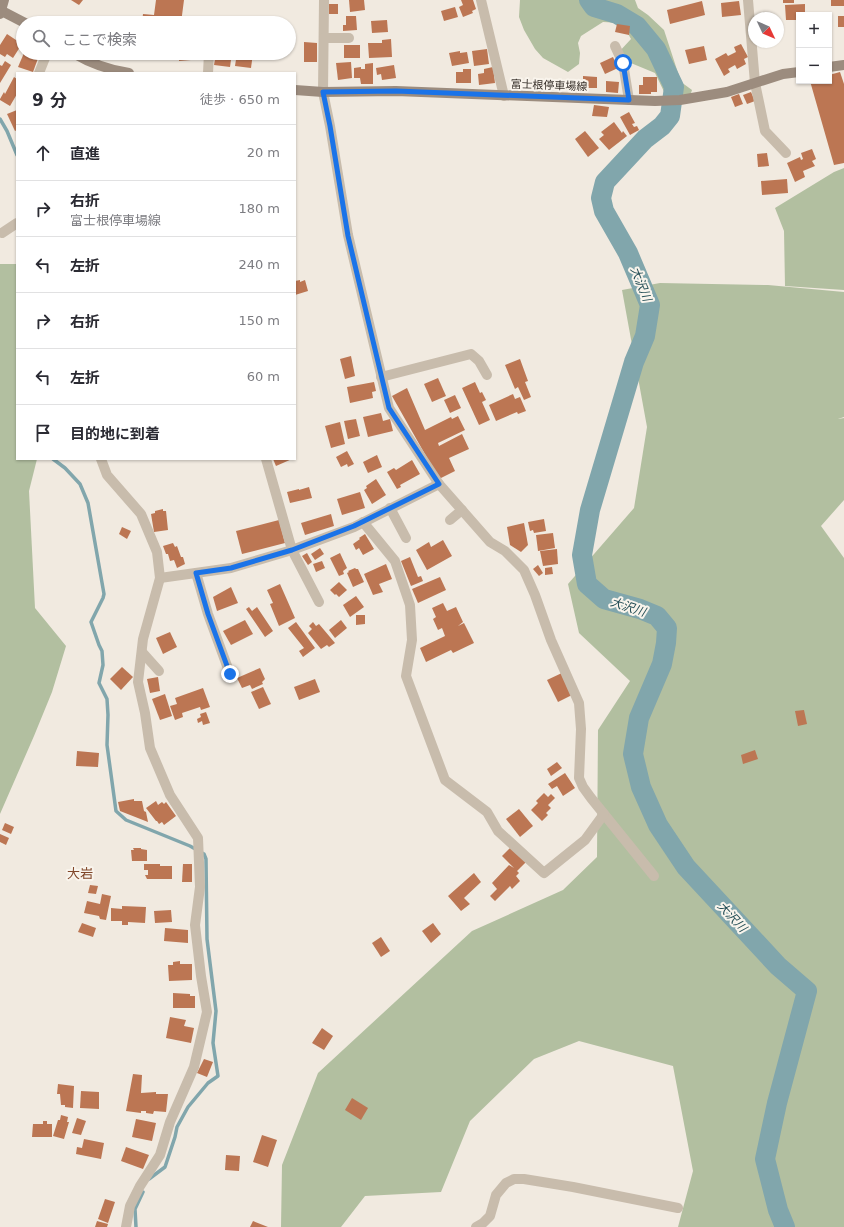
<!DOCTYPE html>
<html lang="ja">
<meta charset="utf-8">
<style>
:root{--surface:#fff;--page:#f2f2f3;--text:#2b2b33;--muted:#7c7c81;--line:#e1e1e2}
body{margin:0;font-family:"DejaVu Sans","Noto Sans JP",sans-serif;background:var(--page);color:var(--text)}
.controls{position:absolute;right:12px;top:12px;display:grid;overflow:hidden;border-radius:0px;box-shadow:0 1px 3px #0004}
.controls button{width:36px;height:36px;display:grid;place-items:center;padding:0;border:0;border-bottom:1px solid var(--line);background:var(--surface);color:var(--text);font:20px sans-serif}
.compass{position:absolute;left:748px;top:12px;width:36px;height:36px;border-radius:50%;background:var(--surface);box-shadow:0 1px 3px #0004;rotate:134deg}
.stop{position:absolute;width:12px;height:12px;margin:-9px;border:3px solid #1a73e8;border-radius:50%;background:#fff}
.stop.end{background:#1a73e8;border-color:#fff;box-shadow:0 1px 4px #0008}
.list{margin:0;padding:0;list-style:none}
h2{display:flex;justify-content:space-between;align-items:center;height:52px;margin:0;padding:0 16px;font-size:17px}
h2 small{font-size:13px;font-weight:400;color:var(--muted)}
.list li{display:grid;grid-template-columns:26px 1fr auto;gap:12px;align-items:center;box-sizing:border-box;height:56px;padding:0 16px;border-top:1px solid var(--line)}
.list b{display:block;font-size:15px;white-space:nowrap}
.list p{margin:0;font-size:13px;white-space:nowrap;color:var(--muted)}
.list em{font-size:13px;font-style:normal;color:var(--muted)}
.icon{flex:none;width:22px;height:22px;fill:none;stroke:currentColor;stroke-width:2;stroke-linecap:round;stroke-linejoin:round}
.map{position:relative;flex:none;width:844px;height:1227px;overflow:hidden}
.search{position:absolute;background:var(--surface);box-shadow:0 1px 3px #0004;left:16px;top:16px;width:280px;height:44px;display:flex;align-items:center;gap:10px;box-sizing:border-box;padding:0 14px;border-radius:22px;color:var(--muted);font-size:15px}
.panel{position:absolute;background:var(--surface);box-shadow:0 1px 3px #0004;left:16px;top:72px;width:280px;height:388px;border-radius:0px}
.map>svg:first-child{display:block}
</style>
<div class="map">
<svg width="844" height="1227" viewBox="0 0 844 1227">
<rect width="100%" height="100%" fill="#f1eae0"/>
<g fill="#b2bfa0">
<polygon points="520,0 635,0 638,8 648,15 664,30 681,82 692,90 690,96 669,102 655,73 626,61 618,53 631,39 622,23 603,22 581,36 578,43 580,53 579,64 568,72 543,58 535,49 524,30 519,17"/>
<polygon points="844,168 844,290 785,286 784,231 775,208 834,172"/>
<polygon points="0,264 17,264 17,459 37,459 29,491 35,608 66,646 52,692 34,736 0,814"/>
<polygon points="660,283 768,285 844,292 844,417 838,419 844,418 844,500 821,526 844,558 844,1227 678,1227 693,1171 673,1066 579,1041 534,1059 470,1121 441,1192 365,1196 341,1227 281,1227 282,1165 318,1073 472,931 563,890 597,857 598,730 630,681 579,633 568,584 634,508 647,427 622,290"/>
</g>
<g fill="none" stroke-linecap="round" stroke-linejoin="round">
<g stroke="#81a6ac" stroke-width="3.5">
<polyline points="0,119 7,131 17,155"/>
<polyline points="53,459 65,468 80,484 88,503 104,594 103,598 91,622 99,645 102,651 103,665 99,683 107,699 108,715 107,745 116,811 126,820 190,846 204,854 206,859 207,939 216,1011 213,1043 218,1076 208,1083 188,1107 177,1127 175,1137 165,1167 149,1179"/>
<polyline points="136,1227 135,1209 143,1192"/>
</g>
<polyline stroke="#81a6ac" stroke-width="20" points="589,0 594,7 617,14 637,26 656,49 674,87 670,116 662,126 645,139 605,182 601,198 604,211 628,253 650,305 645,336 634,362 590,510 582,555 587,584 604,599 640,609 657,616 667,628 666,643 662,664 639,718 633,754 641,787 658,825 686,867 778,966 807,991 777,1103 765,1159 778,1210 785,1227"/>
</g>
<g fill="#bc7653">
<polygon points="71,0 83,0 79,5"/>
<polygon points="156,0 184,0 181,23 153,23 142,22 143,14 154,15"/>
<polygon points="349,0 364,0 365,10 350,12"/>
<polygon points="461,0 473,0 476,9 472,11 473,13 463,17 459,7 463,5"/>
<rect x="783" y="0" width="11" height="3"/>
<rect x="831" y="0" width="13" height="6"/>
<polygon points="702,1 705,15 670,24 667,10"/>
<polygon points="739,1 741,15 722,17 721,3"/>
<rect x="329" y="4" width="9" height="10"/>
<polygon points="805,4 805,15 799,15 799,20 786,20 785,5"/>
<polygon points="455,7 458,17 444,21 441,11"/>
<polygon points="346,16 356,16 357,30 343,31 343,25 346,25"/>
<rect x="838" y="16" width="6" height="11"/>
<polygon points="387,20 388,32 372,33 371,21"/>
<polygon points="617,24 630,26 629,35 615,32"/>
<polygon points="7,34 19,42 17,45 20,47 13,58 7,54 5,57 0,54 0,45"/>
<polygon points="391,39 392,57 369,58 368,43 382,43 382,40"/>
<polygon points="304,42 317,43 317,62 304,62"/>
<polygon points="741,44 748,57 744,59 746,64 737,69 735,65 728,69 730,72 724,76 715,59 726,53 728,56 736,52 734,47"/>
<rect x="344" y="45" width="16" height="13"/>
<polygon points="704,46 707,60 689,64 685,50"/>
<polygon points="487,49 489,64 474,66 472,51"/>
<polygon points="460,51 460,53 467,52 469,63 452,66 449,53"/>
<polygon points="24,53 40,53 33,72 18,67"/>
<polygon points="128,53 142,53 141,58 128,55"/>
<polygon points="179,53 196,53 196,58 191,58 191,60 179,61"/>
<polygon points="216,53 232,53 230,67 214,65"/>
<polygon points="237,53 253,53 251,68 235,66"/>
<polygon points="613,57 618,68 605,74 600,63"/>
<polygon points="5,61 11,65 0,83 0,65 2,66"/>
<polygon points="351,62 352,78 338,80 336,63"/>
<polygon points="373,63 373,84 361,84 360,78 354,78 354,68 361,67 361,69 365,69 365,64"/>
<polygon points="394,65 396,78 382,80 381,74 377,75 376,68"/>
<polygon points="493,67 495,83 479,85 478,74 484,73 484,69"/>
<polygon points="463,69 471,69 471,83 456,83 456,72 463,72"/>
<polygon points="840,72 844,84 844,163 834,165 810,81 829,81 829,75"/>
<polygon points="583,76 597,77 597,88 583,88"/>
<polygon points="14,77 17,79 17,94 10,106 0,100 0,99 4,92 5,94"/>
<polygon points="643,77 657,77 657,92 651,92 651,94 639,94 639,85 643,85"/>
<polygon points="606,81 619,82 618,93 606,92"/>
<polygon points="751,92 755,101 747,104 743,95"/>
<polygon points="739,94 743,104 735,107 731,97"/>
<polygon points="594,105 609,107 607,117 592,116"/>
<polygon points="17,110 17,130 15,131 7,114"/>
<polygon points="629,112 635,123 632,124 634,127 637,126 639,130 630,135 620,117"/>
<polygon points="614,122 622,133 623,131 627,136 609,150 599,139 604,135 601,132"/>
<polygon points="585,131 599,148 588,157 575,139"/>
<polygon points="812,149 816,159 812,161 815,166 803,171 805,177 795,182 787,163 800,157 801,160 803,159 801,153"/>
<polygon points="767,153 769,166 758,167 757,154"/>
<polygon points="787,179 788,193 762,195 761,181"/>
<polygon points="300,280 300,282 305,280 308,291 295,295 295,281"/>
<polygon points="351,356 355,376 345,379 340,359"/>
<polygon points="520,359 528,381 525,382 531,397 524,400 518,387 515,389 505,365"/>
<polygon points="438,378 446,396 432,402 424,384"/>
<polygon points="374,382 376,391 372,392 373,398 350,403 347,387"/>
<polygon points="475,382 480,393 482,392 486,400 482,402 490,420 479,425 462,388"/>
<polygon points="407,388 425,430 451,417 452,419 458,416 465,430 438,443 439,446 462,434 469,449 449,458 455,471 439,479 392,396"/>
<polygon points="513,394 515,399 520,397 526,411 518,414 517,412 496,421 489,405"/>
<polygon points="455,395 461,408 450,413 444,400"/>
<polygon points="381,413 383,421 390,419 393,431 368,437 363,417"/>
<polygon points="356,419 360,436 348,439 344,421"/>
<polygon points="340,422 345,444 331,448 325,426"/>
<polygon points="347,451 354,464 348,467 347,464 341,467 336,457"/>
<polygon points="377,455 382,467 368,473 363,462"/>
<polygon points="273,459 292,459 276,466"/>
<polygon points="412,460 420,474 400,485 401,487 397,489 387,472 394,468 396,470"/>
<polygon points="376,479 386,495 372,504 364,490 367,488 366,486"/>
<polygon points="309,487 312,498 290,503 287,492 299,489 299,490"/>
<polygon points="360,492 365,508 342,515 337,499"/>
<polygon points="163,509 163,511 166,511 168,530 154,532 151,514 155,513 155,511"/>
<polygon points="331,514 334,526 305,535 301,523"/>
<polygon points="544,519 546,531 534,533 533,530 530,531 528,522"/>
<polygon points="279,520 285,543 242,554 236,531"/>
<polygon points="524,523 528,545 521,552 510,545 507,527"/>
<polygon points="122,527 131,531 127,539 119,534"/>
<polygon points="553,533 555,548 538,551 536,535"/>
<polygon points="365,534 374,549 363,555 359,548 356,550 353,544 360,539 359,538"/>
<polygon points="443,540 452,556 427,570 416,550 429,542 431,547"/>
<polygon points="173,543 175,547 177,546 181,557 183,557 185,564 177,568 174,560 170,561 168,554 166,554 163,546"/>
<polygon points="320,548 324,554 315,560 311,554"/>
<polygon points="557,549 558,564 543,566 540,551"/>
<polygon points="307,553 312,562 308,565 302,556"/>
<polygon points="340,553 347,568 343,571 344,574 339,576 330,558"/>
<polygon points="410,557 418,577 421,576 423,581 411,586 401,561"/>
<polygon points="322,561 325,568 316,572 313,564"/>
<polygon points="386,564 392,579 379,584 383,592 373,595 364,574"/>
<polygon points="538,565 543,573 539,576 533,569"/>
<polygon points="552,567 553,574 545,575 545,568"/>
<polygon points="355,568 356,569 358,569 364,582 353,587 347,573 349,572 348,571"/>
<polygon points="440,577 446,590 418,603 412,589"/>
<polygon points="339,582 347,590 339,597 336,594 335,595 330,590"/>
<polygon points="280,584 295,618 279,626 270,604 273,603 267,590"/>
<polygon points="231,587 238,603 217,611 213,597"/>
<polygon points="356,596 364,607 350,617 343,605"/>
<polygon points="443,603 447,611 456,607 463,622 458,626 464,623 474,643 453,653 451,650 426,662 420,648 445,636 442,628 438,630 433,619 436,617 432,608"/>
<polygon points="249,607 252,611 257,607 273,631 265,637 246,609"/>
<polygon points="356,615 365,615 365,624 356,625"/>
<polygon points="245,620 253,634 231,645 223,631"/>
<polygon points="341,620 347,628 335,638 329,630"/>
<polygon points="296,622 315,648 303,657 299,651 304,648 288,628"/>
<polygon points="313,622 316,626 319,624 335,643 329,647 327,645 321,649 308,633 312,629 309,626"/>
<polygon points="170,632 177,647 163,654 156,638"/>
<polygon points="122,667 133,677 121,690 110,679"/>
<polygon points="260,668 265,679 262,682 263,684 252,689 250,685 242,688 237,678"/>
<polygon points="564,672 574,694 558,702 547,680"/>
<polygon points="158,677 160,691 150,693 147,679"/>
<polygon points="315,679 320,692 299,700 294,687"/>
<polygon points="263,687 271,704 259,709 251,692"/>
<polygon points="203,688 210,707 201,710 200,707 182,713 183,717 175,720 170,706 177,704 175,698"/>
<polygon points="165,694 172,716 160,720 152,699"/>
<polygon points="804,710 807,724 798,726 795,711"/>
<polygon points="206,712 210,723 203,725 202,721 198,723 197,719 201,717 200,714"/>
<polygon points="755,750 758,759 743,764 741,755"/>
<polygon points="77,751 99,753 98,767 76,766"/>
<polygon points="557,762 562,768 551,776 547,769"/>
<polygon points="565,773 575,788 563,796 557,786 552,789 548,784"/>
<polygon points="544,793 548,797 551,794 555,798 548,805 551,808 546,813 548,815 542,821 531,810 538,803 536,801"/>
<polygon points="134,799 134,801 142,801 144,811 146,812 148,822 120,811 118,802"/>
<polygon points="156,801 158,805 162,802 164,804 166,802 176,816 164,825 162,822 159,824 157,821 156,821 146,808"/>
<polygon points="519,809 533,826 520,837 506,819"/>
<polygon points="5,823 14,827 11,834 2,830"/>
<polygon points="0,834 9,838 6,845 0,842"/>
<polygon points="511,847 526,862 517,871 519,873 516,876 520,881 512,889 510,886 495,901 490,896 497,889 492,883 509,865 514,868 502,856"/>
<polygon points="133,848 141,848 141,849 147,850 147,861 132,861 131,850 134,850"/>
<polygon points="144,864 160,864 160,866 172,866 172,879 147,879 145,875 148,875 148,870 144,870"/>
<polygon points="183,864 192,864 192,882 182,882"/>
<polygon points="474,873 481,882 464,898 470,904 461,911 448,896"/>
<polygon points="90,885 98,886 96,894 88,893"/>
<polygon points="102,894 111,896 106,920 100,919 99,916 84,913 87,901 100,904"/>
<polygon points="122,906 146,907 145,923 128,922 128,925 122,925 122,921 111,921 111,908 122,909"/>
<polygon points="171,910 172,922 155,923 154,911"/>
<polygon points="82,923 96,928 93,937 78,932"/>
<polygon points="433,923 441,934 431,943 422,931"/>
<polygon points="165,928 188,930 188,943 164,941"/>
<polygon points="381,937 390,951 381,957 372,943"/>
<polygon points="180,961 180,964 192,964 192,980 169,981 168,965 173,965 173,962"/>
<polygon points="173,993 190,994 190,996 195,996 195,1008 173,1008"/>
<polygon points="170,1017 186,1020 184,1026 194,1028 191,1043 166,1038"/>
<polygon points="322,1028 333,1036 324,1050 312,1043"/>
<polygon points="204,1059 213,1062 207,1077 197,1073"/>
<polygon points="133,1074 142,1075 141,1093 156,1092 156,1094 168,1094 166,1112 154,1111 153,1114 146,1113 146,1111 141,1111 141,1113 126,1111"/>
<polygon points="58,1084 74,1086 73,1108 65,1107 65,1105 61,1105 60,1094 57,1094"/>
<polygon points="81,1091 99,1092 99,1109 80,1108"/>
<polygon points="352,1098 368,1108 361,1120 345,1110"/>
<polygon points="61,1115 68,1117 67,1122 69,1122 64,1139 53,1136 58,1120 60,1120"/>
<polygon points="77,1118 86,1121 81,1135 72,1133"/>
<polygon points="136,1119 156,1123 152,1141 132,1137"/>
<polygon points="43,1121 47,1121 47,1124 52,1124 52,1137 32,1137 33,1124 43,1124"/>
<polygon points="262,1135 277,1140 268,1167 253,1162"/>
<polygon points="84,1139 104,1143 101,1159 76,1154 77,1147 82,1148"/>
<polygon points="126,1147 149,1155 143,1169 121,1161"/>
<polygon points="226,1155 240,1156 239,1171 225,1170"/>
<polygon points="105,1199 115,1202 108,1223 98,1219"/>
<polygon points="97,1221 108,1224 107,1227 95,1227"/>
<polygon points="253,1221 268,1227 250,1227"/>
</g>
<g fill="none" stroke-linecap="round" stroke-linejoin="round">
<g stroke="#c8bcac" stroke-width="10">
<polyline points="324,0 323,92 330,126 348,235 389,408 439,484 490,542 505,551 524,570 535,595 551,640 579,703 581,729 579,778 583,787 591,798 654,876"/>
<polyline points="481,0 504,96"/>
<polyline points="748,0 755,83 765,131 786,153"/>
<polyline points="324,38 349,38"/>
<polyline points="615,46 623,63 629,100"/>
<polyline points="39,73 47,53"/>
<polyline points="208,73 209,53"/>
<polyline points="2,233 17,223"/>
<polyline points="381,377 471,354 479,361 487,375"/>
<polyline points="101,459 107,475 141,514 157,552 160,578 143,639 138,682 145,713 150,748 170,795 198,838 200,887 195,925 201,976 207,1012 194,1067 170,1122 160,1155 140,1186 130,1206 126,1227"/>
<polyline points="266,459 292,550 319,602"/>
<polyline points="390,508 406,538"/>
<polyline points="450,520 462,510"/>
<polyline points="363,522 395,561 410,605 412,640 406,676 445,780 487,812 498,831 544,873 585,840 604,814"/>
<polyline points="196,573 208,614 230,674"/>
<polyline points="160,578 231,568 292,550 354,527 439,484"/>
<polyline points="142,652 159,671"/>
<polyline points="476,1227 483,1223 490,1216 496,1195 506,1183 514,1179 524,1179 573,1187 678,1208"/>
</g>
<g stroke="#9c8c7e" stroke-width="10">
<polyline points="0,10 25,23"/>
<polyline points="0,14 4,0"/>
<path d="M73 53C90 63 109 70 129 73"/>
<polyline points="829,67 844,65"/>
<polyline points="295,90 323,92 396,91 655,101 680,100 727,92 783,74 799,72"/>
</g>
</g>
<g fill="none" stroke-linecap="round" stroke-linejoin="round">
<polyline stroke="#1a73e8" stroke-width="5" points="230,674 208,614 196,573 231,568 292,550 354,526 439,484 389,408 348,236 330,126 323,92 396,91 629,100 623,63"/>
</g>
<g text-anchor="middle" stroke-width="4" stroke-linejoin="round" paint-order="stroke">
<g font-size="11" fill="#37302a" stroke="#f9f4ec">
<text transform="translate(549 85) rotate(2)" y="4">富士根停車場線</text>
</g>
<g font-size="12" font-style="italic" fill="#234d55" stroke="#f9f4ec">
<text transform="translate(641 284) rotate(68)" y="4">大沢川</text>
<text transform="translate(628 607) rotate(18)" y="4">大沢川</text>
<text transform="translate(732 917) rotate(47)" y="4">大沢川</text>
</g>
<g font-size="13" fill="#80472a" stroke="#f9f4ec">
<text x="80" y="878">大岩</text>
</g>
</g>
</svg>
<div class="controls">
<button>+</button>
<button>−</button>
</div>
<svg class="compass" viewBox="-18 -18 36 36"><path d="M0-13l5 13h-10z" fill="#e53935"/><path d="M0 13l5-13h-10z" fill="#7c7c81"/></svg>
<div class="stop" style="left:623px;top:63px"></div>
<div class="stop end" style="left:230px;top:674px"></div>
<div class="search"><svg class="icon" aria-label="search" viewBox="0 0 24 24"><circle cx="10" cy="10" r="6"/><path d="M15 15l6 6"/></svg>ここで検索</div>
<section class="panel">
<h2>9 分<small>徒歩 · 650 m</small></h2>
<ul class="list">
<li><svg class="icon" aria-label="ahead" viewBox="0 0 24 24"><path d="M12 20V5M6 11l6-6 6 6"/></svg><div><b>直進</b></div><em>20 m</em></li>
<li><svg class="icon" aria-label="right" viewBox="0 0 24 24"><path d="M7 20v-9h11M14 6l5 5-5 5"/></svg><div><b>右折</b><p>富士根停車場線</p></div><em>180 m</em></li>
<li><svg class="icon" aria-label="left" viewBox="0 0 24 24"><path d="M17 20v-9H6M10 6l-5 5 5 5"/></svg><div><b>左折</b></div><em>240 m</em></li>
<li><svg class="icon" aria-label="right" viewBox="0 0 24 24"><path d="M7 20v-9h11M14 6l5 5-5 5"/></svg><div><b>右折</b></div><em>150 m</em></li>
<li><svg class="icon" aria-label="left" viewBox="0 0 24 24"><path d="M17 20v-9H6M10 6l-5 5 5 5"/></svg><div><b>左折</b></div><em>60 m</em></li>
<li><svg class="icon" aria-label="arrive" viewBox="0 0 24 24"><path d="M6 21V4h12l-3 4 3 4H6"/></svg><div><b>目的地に到着</b></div></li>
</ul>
</section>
</div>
